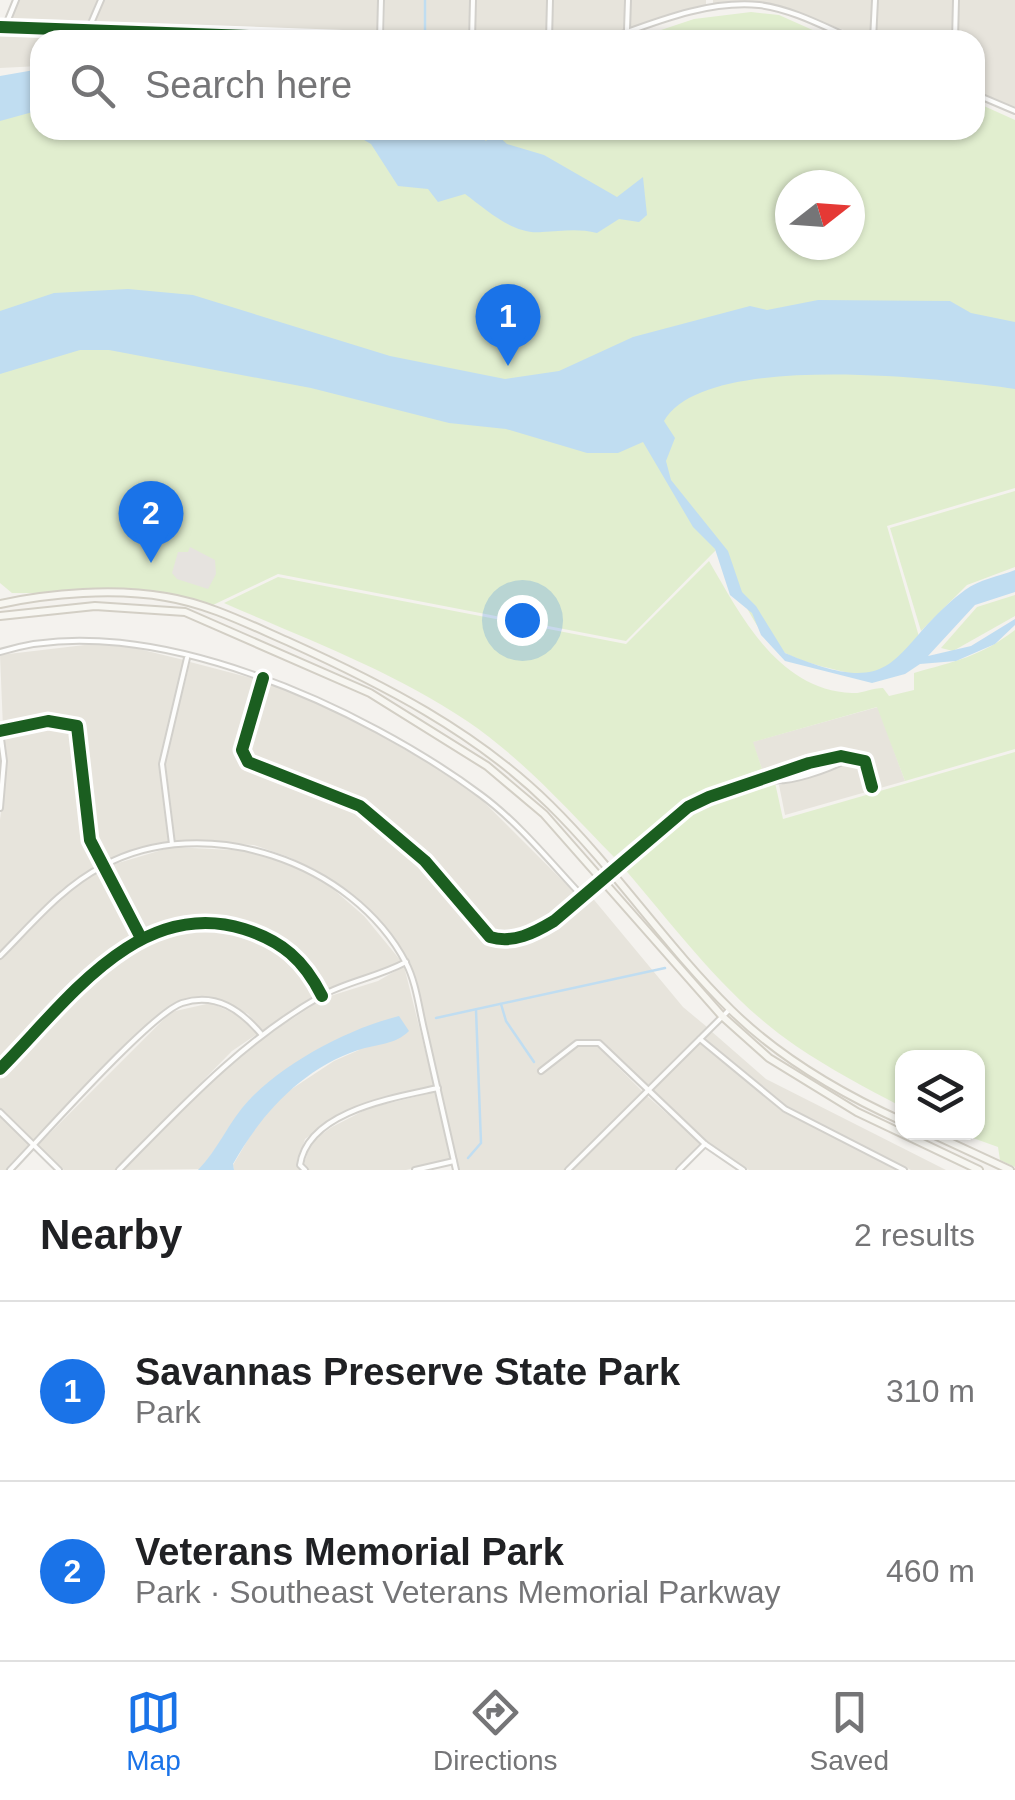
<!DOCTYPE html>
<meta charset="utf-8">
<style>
:root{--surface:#fff;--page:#f2f2f2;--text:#202124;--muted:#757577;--line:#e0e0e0;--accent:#1a73e8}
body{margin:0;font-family:Helvetica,sans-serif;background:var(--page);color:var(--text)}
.controls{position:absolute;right:30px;bottom:30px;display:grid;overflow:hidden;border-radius:20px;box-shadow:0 2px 8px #0004}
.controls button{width:90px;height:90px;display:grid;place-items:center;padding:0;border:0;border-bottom:2px solid var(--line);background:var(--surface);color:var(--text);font:50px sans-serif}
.compass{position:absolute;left:775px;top:170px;width:90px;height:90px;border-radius:50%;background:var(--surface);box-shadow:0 2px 8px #0004;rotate:73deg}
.you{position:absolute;left:522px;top:620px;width:35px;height:35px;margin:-25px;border:8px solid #fff;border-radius:50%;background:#1a73e8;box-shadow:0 0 0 15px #1a73e833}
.badge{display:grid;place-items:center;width:65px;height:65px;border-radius:50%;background:var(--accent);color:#fff;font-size:32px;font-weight:700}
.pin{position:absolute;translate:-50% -82px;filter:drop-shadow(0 2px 5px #0008)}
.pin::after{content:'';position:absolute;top:52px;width:35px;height:30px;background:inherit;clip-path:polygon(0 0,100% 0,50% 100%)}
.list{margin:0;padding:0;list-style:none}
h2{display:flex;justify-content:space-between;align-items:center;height:130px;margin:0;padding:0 40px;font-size:42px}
h2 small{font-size:32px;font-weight:400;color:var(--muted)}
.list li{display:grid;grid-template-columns:65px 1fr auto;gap:30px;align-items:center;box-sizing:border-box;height:180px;padding:0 40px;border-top:2px solid var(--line)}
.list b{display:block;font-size:38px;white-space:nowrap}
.list p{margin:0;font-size:32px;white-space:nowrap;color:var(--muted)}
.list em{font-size:32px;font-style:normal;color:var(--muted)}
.icon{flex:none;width:55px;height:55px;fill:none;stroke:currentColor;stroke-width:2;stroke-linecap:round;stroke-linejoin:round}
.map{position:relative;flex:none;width:1015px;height:1170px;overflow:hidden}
.search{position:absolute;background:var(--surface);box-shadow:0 2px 8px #0004;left:30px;right:30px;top:30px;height:110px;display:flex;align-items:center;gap:25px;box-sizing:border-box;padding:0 35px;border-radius:30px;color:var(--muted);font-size:38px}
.sheet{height:490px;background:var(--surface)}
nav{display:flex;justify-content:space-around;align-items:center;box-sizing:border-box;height:140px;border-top:2px solid var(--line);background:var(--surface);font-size:28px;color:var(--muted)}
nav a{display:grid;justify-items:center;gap:5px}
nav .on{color:var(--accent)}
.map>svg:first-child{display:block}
</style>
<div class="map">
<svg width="1015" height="1170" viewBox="0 0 1015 1170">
<rect width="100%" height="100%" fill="#f4f2ee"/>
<g fill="#e7e4dc">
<polygon points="19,0 97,0 86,27 9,24"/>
<polygon points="104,0 378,0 377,40 339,35 92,27"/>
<polygon points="385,0 470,0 468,40 384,40"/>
<polygon points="476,0 547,0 546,40 475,40"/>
<polygon points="553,0 625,0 624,30 597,40 552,40"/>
<polygon points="631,0 706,0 706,5 630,28"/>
<polygon points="713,0 872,0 870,40 791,10 761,2 713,4"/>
<polygon points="878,0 953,0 951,40 876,40"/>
<polygon points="959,0 1015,0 1015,108 975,91 975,40 958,40"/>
<polygon points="0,30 6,31 328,40 40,40 40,66 0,68"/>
<polygon points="110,642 184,660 159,763 169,842 105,861 89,819 80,725 65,717 3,728 0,655"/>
<polygon points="190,662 259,680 239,750 246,764 257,772 358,809 422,863 488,939 505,944 537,935 590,895 683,1007 707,1027 646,1087 601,1041 575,1041 537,1071 541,1074 578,1046 597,1046 642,1091 564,1170 459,1170 417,983 410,963 392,939 329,878 289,857 254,845 175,841 165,763"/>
<polygon points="265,682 341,713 432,765 482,800 579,897 534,930 504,938 492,935 427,859 362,804 251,760 246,750 248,735"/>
<polygon points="878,707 905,781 785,815 779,785 827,772 852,760 862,762 869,790 875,789 871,765 864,756 840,753 776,774 773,766 762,769 752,742"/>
<polygon points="64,723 74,728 83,820 100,864 62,889 0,952 0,820 7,761 4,734"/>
<polygon points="172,847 252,851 286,862 325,882 364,916 401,961 375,976 324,992 300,956 262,931 231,922 201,920 142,934 108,866"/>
<polygon points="102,869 137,937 109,955 0,1065 0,960 66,893"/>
<polygon points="201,926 229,927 279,946 295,960 318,995 263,1031 248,1014 213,997 181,1001 167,1008 34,1141 0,1108 0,1073 113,959 161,932"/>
<polygon points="404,966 434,1086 367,1103 329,1122 305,1139 297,1165 300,1170 234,1170 233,1165 260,1119 278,1098 334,1061 359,1050 312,1054 250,1099 201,1169 123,1170 237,1055 324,998 378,981"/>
<polygon points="211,1003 244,1018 257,1034 232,1051 115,1170 64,1170 38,1145 171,1012"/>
<polygon points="711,1031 766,1079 946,1170 911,1170 787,1107 704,1038"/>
<polygon points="700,1043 783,1112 898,1170 749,1170 707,1142 651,1091"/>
<polygon points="435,1092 450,1159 406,1170 309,1170 304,1164 311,1142 332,1127 369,1108"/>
<polygon points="646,1095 701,1144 675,1170 572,1170"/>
<polygon points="0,1117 30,1145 6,1170 0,1170"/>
</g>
<g fill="#e1eecf" fill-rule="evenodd">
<polygon points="751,12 779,15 835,40 631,40 694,19"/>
<path d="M40 85V130H975V102L1015 120V488L887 526 922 647 868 677C839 670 804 665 778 649 755 634 730 573 718 548L626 641 278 574 213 605 168 594 12 593 0 583V90ZM790 185H850V245H790Z"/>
<polygon points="1015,491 1015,567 967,585 921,631 890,528"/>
<path d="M709 561C741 616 778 690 852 693 861 694 872 688 883 688L889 696 914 690V673C955 661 980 657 1015 630V749L905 781 877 707 753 742 762 769C704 789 660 817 614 857 567 809 523 759 467 721 393 671 306 639 224 603L278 577 626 644Z"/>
<polygon points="1015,595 1015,616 953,651 941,648 977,607"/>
<path d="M1015 752V1167L1000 1160 998 1147 959 1133 978 1132V1058H902V1107C866 1088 830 1069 796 1046 725 998 672 923 616 859 664 817 711 789 772 769L783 819Z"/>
</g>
<polygon fill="#e6e3df" points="190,547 215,560 216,574 208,589 177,579 172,573 178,552 188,552"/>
<g fill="#c0ddf1">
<polygon points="40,69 40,110 0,121 0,76"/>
<path d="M347 130H474L486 141 494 132 507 144 544 155 617 197 643 177 647 215 639 222 619 219 597 233C578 228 561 231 542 232 513 235 487 210 465 194L438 202 428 189 398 186 371 144Z"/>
<path d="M128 289 193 295 390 356 505 379 559 371 633 337 750 306 767 310 818 300 950 301 971 313 1015 322V389C944 379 705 350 664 421L675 438 666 461 671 480 728 551 742 592 756 606 785 653C905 704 888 648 965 590 978 580 1000 576 1015 570V592L975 605 928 656 971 646 1015 619V625L995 644 956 661 920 664 905 674 872 683 785 661 761 635 752 613 730 595 715 549 693 527 643 442 618 453H587L506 429 449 423 311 388 109 350H80L0 374V311L54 293Z"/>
<path d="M399 1016 409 1031C395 1045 377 1044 358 1050 302 1069 261 1114 233 1164L234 1170H198C218 1150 229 1121 249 1100 285 1062 350 1028 399 1016Z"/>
</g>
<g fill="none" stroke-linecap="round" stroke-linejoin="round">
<g stroke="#c0ddf1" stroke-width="2.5">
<polyline points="425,39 425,0"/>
<polyline points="501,1004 506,1021 534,1062"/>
<polyline points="436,1018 665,968"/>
<polyline points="468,1158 481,1143 476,1010"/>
</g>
<g stroke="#d2d0cb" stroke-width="8">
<g id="minor">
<polyline points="0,27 357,40"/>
<polyline points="5,27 16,0"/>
<polyline points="89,28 101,0"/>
<polyline points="627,30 628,0"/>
<polyline points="380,40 381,0"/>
<polyline points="472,40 473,0"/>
<polyline points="549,40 550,0"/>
<path d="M605 40C653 23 706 0 759 5 792 9 825 27 855 40"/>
<polyline points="873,40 875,0"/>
<polyline points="955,40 956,0"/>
<polyline points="975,94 1015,111"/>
<path d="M0 652C144 606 366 709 481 795 519 823 551 863 583 897"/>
<path d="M263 678 242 750 248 762 360 806 425 861 490 937C513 944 534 933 554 921L688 807 709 797 809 763 841 756 865 761 872 787"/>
<polyline points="0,731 48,721 77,726 90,840 141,938"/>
<polyline points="0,731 4,761 0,808"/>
<path d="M766 779C785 786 833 768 851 757"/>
<polyline points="172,844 162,764 187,658"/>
<path d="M0 956C32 924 62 887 103 866 204 811 353 861 406 963 416 982 419 1008 424 1029 435 1076 445 1123 456 1170"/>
<polyline points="700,1039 785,1109 904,1170"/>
<path d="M0 1069C65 1004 138 896 244 929 282 941 304 960 322 996"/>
<polyline points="541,1071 577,1043 599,1043 705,1144 743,1170"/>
<polyline points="0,1112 59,1170"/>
<path d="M10 1170C41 1138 150 1014 182 1003 216 992 241 1010 262 1035"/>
<path d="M119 1170C183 1105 242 1041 321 996 348 981 378 977 406 962"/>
<path d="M305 1170 300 1165C308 1111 393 1098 438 1088"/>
<polyline points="415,1170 454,1161"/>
<polyline points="568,1170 730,1009"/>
<polyline points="679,1170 705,1144"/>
</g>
</g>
<g stroke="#d3cfc5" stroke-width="10">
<g id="secondary">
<path d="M0 604C51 593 115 588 166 597 209 604 248 624 287 641 382 684 475 731 550 805 615 869 666 946 731 1010 780 1058 840 1093 902 1121"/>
<polyline points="0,616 95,606 185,612 370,693 487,766 544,814 722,1016 769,1058 857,1112 979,1170"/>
<polyline points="928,1132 1010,1170"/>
</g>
</g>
<use href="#minor" stroke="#fdfdfc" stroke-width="4"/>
<use href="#secondary" stroke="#f7f6f1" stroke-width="6"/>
<g stroke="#fff" stroke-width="19">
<g id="cycleway">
<polyline points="0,27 357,40"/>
<path d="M263 678 242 750 248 762 360 806 425 861 490 937C513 944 534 933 554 921L688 807 709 797 809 763 841 756 865 761 872 787"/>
<polyline points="0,731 48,721 77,726 90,840 141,938"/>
<path d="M0 1069C65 1004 138 896 244 929 282 941 304 960 322 996"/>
</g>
</g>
<use href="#cycleway" stroke="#1b5e20" stroke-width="12"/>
</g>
</svg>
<div class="controls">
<button><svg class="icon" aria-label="layers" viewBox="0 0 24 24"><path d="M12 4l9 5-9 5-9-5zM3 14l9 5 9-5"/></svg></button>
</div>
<svg class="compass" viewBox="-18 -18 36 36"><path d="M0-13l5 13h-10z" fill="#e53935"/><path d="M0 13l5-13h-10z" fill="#757577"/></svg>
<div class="you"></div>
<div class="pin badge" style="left:508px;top:366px">1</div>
<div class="pin badge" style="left:151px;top:563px">2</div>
<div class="search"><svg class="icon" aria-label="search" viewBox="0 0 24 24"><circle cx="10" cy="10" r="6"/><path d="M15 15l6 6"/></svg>Search here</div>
</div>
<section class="sheet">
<h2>Nearby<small>2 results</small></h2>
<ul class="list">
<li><span class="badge">1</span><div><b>Savannas Preserve State Park</b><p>Park</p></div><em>310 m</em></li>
<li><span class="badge">2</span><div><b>Veterans Memorial Park</b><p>Park · Southeast Veterans Memorial Parkway</p></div><em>460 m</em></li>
</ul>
</section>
<nav>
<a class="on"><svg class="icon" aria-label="map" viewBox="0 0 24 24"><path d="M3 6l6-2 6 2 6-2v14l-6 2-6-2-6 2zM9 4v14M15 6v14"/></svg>Map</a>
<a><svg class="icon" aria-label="directions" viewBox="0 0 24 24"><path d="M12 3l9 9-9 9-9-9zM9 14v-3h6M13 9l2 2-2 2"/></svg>Directions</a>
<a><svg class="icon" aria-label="saved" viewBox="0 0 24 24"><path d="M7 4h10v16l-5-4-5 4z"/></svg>Saved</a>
</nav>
